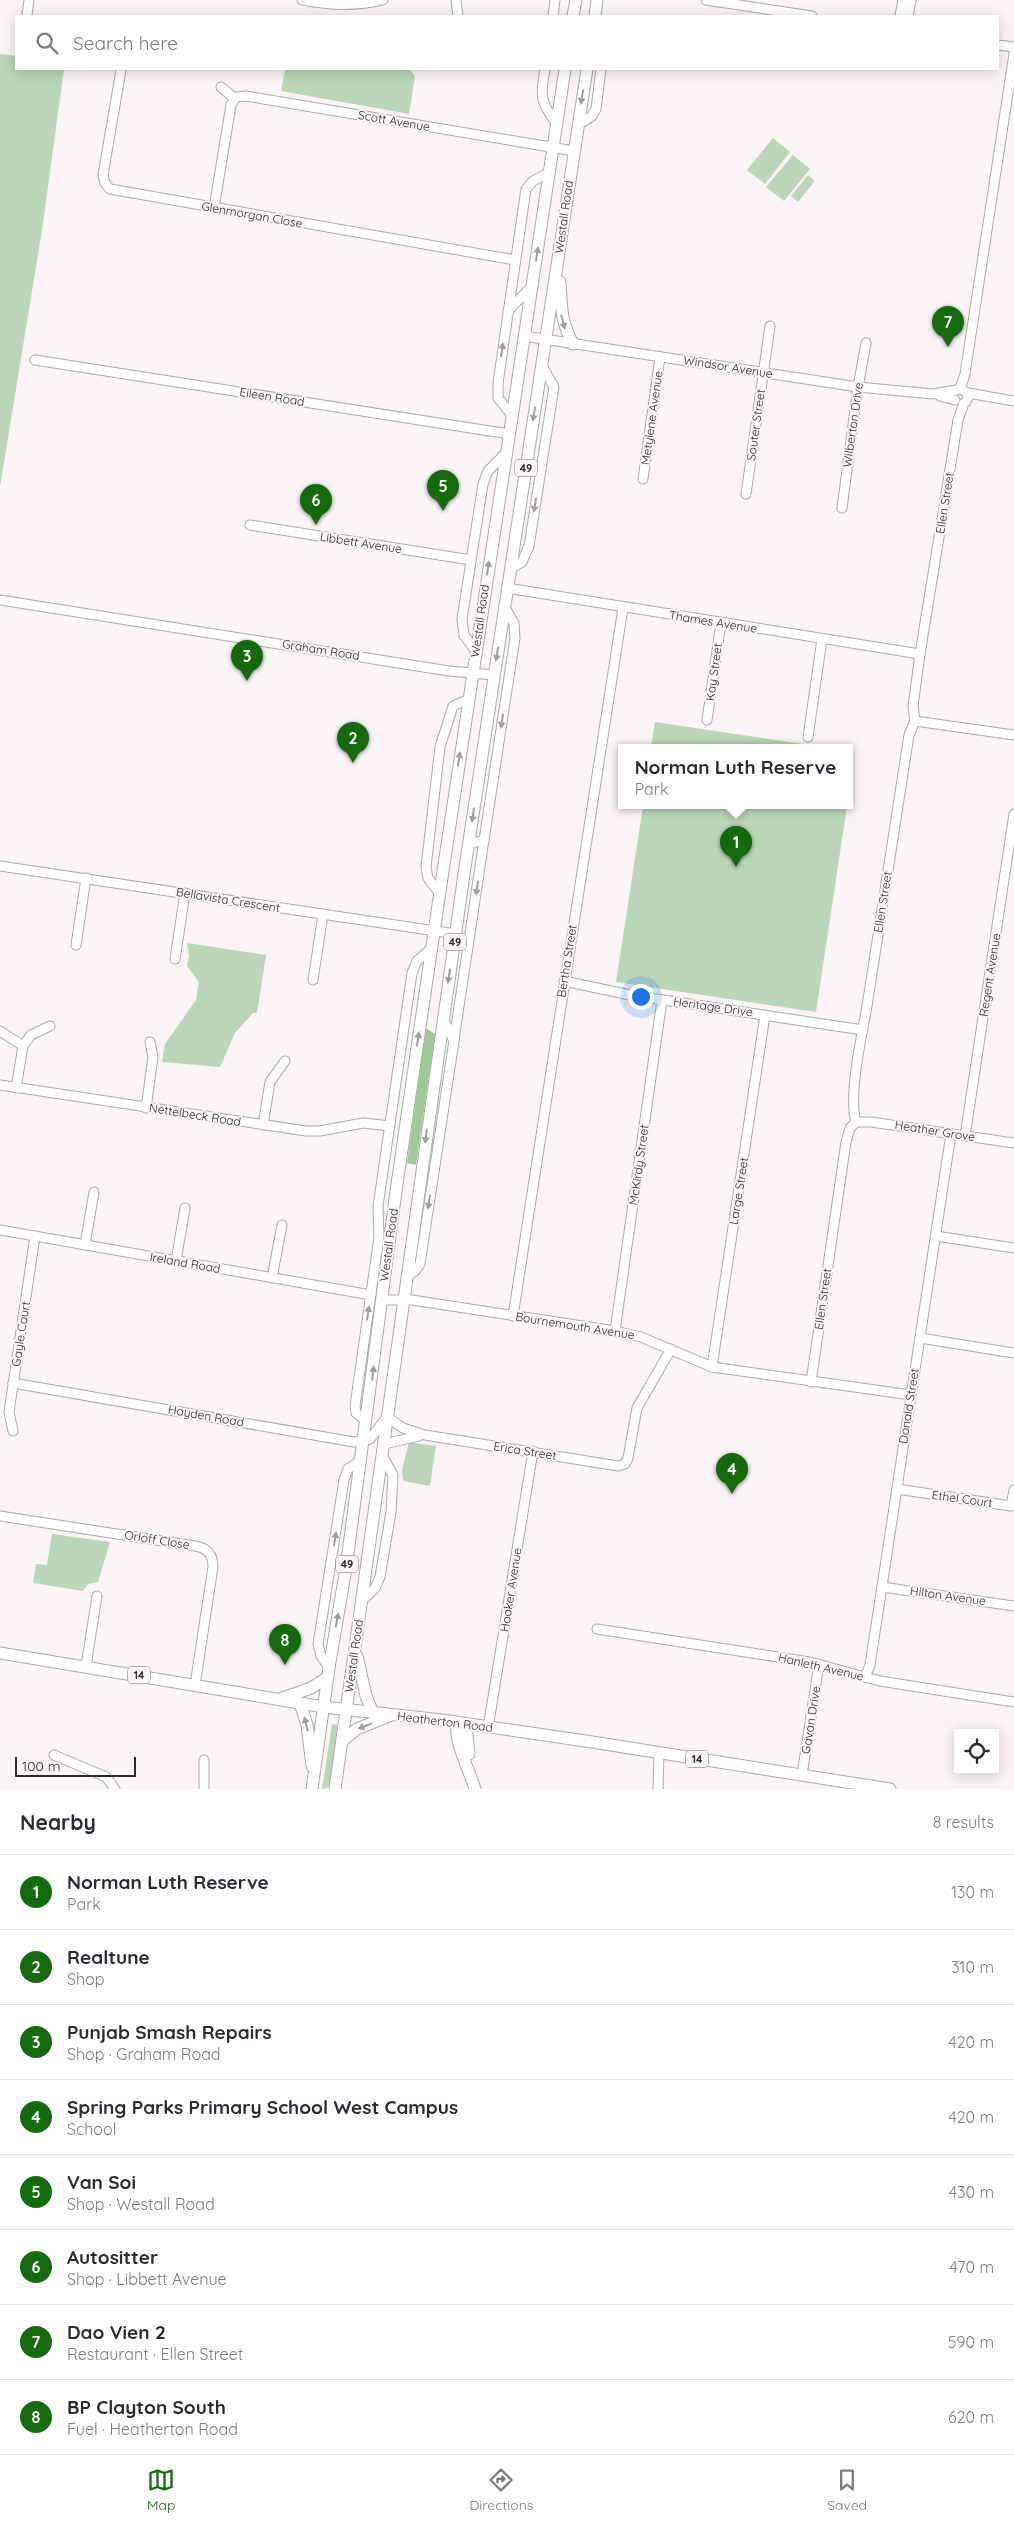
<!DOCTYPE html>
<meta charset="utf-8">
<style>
:root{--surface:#fff;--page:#f2f2f3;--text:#2b2b33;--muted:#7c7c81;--line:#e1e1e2;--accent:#166a0e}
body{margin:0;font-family:Quicksand,sans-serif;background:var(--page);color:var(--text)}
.controls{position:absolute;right:15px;bottom:15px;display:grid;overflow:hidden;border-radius:0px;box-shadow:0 2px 12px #0003}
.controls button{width:45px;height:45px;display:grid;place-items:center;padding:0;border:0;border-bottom:1px solid var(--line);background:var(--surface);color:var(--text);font:25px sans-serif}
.scale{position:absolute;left:15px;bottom:12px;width:121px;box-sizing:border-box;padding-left:5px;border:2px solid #2d2a2b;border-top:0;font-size:14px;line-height:18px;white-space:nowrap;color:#2d2a2b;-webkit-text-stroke:4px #fbf4f6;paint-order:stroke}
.you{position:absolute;left:640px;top:996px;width:18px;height:18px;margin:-12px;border:4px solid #fff;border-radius:50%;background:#1a73e8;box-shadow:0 0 0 8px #1a73e833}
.badge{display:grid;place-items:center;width:32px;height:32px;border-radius:50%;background:var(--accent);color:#fff;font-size:16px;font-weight:700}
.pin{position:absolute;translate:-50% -41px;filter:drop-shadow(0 1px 2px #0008)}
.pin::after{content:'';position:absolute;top:26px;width:18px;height:15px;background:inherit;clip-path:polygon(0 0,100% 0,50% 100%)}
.popup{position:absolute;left:618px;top:744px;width:235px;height:65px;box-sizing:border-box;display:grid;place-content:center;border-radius:0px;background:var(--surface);filter:drop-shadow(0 1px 4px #0005);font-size:16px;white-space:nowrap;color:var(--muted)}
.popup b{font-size:19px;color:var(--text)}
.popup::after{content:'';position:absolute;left:50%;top:100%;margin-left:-10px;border:10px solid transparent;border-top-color:var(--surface)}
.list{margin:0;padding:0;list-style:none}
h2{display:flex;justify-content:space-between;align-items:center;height:65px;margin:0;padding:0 20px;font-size:21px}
h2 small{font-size:16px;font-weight:400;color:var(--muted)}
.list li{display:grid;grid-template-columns:32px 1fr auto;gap:15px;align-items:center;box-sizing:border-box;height:75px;padding:0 20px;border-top:1px solid var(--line)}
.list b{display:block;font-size:19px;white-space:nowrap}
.list p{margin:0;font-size:16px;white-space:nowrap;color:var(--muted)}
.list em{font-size:16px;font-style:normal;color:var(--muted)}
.icon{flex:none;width:28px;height:28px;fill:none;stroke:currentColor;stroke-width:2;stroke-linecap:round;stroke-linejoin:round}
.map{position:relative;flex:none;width:1014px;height:1789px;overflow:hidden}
.search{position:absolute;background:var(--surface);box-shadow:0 2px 12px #0003;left:15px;right:15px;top:15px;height:55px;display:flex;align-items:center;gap:12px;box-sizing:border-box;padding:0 18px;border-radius:0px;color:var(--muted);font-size:19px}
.sheet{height:665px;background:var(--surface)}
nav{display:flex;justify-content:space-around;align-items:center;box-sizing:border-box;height:70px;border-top:1px solid var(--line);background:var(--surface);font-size:14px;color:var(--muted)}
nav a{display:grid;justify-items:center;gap:2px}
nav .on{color:var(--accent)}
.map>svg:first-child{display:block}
</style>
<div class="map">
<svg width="1014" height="1789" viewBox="0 0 1014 1789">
<rect width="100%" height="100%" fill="#fbf4f6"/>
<g fill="#bad5b7">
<polygon points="0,54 16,56 16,69 64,69 42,230 0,487"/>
<polygon points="285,69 410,69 415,77 409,114 281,91"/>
<polygon points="773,138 790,152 765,184 747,170"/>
<polygon points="793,155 810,169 784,201 766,187"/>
<polygon points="808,175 815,181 798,202 791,196"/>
<polygon points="655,722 829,748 651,748"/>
<polygon points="643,806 847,806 816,1012 616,982"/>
<polygon points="187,943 266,955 257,1013 253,1013 235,1033 220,1067 162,1062 165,1044 196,1000 199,982 187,966 189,956"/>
<polygon points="409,1442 436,1446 430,1486 403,1481 402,1470"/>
<polygon points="52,1534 110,1542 98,1582 88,1584 83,1591 33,1583 36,1564 47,1565"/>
<polygon points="332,1724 337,1725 337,1730 329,1787 322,1789"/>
</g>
<polygon fill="#9dc997" points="426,1028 435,1034 416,1165 407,1163"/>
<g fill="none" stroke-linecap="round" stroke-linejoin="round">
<g stroke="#afa8a9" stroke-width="11">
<g id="minor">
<path d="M302 0C331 5 355 7 383 0"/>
<polyline points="456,0 458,16"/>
<polyline points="706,0 812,16"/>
<polyline points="27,15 29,0"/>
<polyline points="553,16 555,0"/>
<polyline points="900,16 903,0"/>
<polyline points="908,16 911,0"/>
<polyline points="998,45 1014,47"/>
<path d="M545 69C540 96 540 102 557 124"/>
<polyline points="121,70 103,175 105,183 110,189 515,260"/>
<polyline points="221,87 235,99"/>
<polyline points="578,125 592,116 596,109 601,69"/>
<polyline points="214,208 231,105 236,97 246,96 574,151"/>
<polyline points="508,311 532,286"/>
<polyline points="524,336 858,387 933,394 962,389 969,395 966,402"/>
<polyline points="35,360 509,434"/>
<polyline points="960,389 965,374 1014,54"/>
<polyline points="968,393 1014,401"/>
<polyline points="940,396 955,400"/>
<polyline points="511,414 498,398 498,383 526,189 533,181 550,172"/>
<polyline points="643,479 660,357"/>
<polyline points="746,494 770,326"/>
<polyline points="842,508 858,387 866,343"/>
<polyline points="250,525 471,560"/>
<polyline points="510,569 522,562 529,546 554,387 542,366"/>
<polyline points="507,588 920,654"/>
<polyline points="0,600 449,671 494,675"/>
<polyline points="476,651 464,635 462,619 483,484 488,471 506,453"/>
<polyline points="707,720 721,623"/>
<polyline points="915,721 1014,735"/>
<polyline points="808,737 822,639"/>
<polyline points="469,844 484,840 515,638 514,623 504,606"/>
<polyline points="0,866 456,934"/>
<polyline points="440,894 428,878 426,867 440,747 453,706 469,699"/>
<polyline points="76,945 86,878"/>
<polyline points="175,959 185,893"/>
<polyline points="313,980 323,914"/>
<polyline points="564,981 630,995 863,1030"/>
<polyline points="0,1031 23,1046 16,1088"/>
<polyline points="454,1040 484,840"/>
<polyline points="23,1046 31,1035 50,1026"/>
<polyline points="0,1085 306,1131 320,1131 363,1123 390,1126"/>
<polyline points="146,1108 153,1057 150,1042"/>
<path d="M856 1122C848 1095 862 1035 867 1006 881 916 895 825 909 735L915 721 913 706 920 654 958 420 964 403"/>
<polyline points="856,1122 871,1122 1014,1143"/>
<polyline points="263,1125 270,1082 285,1061"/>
<polyline points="965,1136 1014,814"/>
<polyline points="0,1230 371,1295"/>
<polyline points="936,1236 1014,1248"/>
<polyline points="85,1245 94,1192"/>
<polyline points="176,1261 185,1208"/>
<polyline points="406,1277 415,1271 420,1264 454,1041 443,1018"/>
<polyline points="272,1278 282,1225"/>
<polyline points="382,1300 412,1300 615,1331 641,1337 712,1367 911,1395"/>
<polyline points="513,1316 623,608"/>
<polyline points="615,1331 662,1000"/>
<polyline points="920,1338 1014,1353"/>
<polyline points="712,1367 765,1015"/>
<polyline points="811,1382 846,1142 850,1128 856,1122"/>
<polyline points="13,1383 354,1442 370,1439 387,1417 403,1428 425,1435 618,1466 625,1464 628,1458 637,1408 671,1349"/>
<polyline points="366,1421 356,1413 355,1406 379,1237 378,1206 412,973 417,961 432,948"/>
<polyline points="13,1431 9,1412 35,1236"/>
<polyline points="384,1444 419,1436"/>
<polyline points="897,1489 1011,1506 1014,1490"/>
<path d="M0 1516 195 1546C207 1548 213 1554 213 1567L195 1685"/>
<polyline points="882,1587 1014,1606"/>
<polyline points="361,1602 375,1588 380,1577 391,1512 393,1475 382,1455"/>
<polyline points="597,1629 810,1662 880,1681 1014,1702"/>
<polyline points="86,1666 97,1596"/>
<polyline points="329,1668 321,1656 318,1644 344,1480 348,1469 361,1460"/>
<polyline points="865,1677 870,1665 951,1134"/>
<polyline points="488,1728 533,1451"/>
<polyline points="54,1755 106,1777 115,1789"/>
<polyline points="802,1775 819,1664"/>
<polyline points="204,1789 204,1760"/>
<polyline points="658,1789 659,1753"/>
</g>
</g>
<g stroke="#afa8a9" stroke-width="13">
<g id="major">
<polyline points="573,16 576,0"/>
<polyline points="595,16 597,0"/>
<path d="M560 282C562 307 560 320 573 344"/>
<polyline points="0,1653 324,1707 442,1720 592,1742 890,1789"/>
<polyline points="357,1656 366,1696 373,1713"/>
<polyline points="280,1699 311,1688 328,1677"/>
<polyline points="300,1703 307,1725 312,1766"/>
<path d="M457 1723C454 1742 469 1769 475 1789"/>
<polyline points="466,1724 469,1754"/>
<polyline points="342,1741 357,1729 389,1716"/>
<polyline points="312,1789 329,1668 346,1568 397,1184 443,871 565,69"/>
<polyline points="335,1789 464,874 587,69"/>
</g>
</g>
<use href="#minor" stroke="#fff" stroke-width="9"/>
<use href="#major" stroke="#fff" stroke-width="11"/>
</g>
<defs><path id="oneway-solid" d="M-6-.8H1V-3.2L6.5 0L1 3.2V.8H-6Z" transform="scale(1.25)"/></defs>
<g fill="#a09fa0">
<use href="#oneway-solid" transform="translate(582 97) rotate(99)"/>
<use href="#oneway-solid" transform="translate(537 254) rotate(-81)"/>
<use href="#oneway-solid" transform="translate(563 322) rotate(75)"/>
<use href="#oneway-solid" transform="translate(502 350) rotate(-82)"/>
<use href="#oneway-solid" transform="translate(534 414) rotate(99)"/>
<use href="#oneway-solid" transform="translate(535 505) rotate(99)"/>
<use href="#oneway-solid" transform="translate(488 568) rotate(-82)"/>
<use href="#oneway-solid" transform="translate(497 654) rotate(99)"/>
<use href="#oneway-solid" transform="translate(502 721) rotate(99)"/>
<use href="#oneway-solid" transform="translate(459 759) rotate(-81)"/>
<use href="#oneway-solid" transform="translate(473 815) rotate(98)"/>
<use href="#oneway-solid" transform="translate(477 888) rotate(98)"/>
<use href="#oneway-solid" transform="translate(449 976) rotate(99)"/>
<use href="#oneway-solid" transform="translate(418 1039) rotate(-82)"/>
<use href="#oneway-solid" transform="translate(426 1136) rotate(98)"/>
<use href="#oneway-solid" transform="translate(429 1202) rotate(99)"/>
<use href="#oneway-solid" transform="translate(368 1313) rotate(-82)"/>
<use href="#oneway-solid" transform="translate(373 1373) rotate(-83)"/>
<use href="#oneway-solid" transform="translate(335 1539) rotate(-81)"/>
<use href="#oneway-solid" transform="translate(337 1620) rotate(-80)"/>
<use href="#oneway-solid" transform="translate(306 1724) rotate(-104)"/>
<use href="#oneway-solid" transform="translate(365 1726) rotate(159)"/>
</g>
<g text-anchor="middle" stroke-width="4" stroke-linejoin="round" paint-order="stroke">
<g fill="#fbf4f6" stroke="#6b6768" stroke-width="1">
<rect x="515" y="459.5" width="22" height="17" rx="4"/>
<rect x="444" y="933.5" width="22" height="17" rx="4"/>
<rect x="336" y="1555.5" width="22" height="17" rx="4"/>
<rect x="128" y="1666.5" width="22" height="17" rx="4"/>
<rect x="686" y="1750.5" width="22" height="17" rx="4"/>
</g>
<g font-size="11" font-weight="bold" fill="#2d2a2b">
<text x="526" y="472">49</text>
<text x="455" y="946">49</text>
<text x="347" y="1568">49</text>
<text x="139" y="1679">14</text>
<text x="697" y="1763">14</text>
</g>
<g font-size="12" fill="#2d2a2b" stroke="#fbf4f6">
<text transform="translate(394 121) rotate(10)" y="4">Scott Avenue</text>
<text transform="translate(252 215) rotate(10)" y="4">Glenmorgan Close</text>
<text transform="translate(564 217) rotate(-82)" y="4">Westall Road</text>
<text transform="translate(728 367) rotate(9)" y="4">Windsor Avenue</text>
<text transform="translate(272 397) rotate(9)" y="4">Eileen Road</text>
<text transform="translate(652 418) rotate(-82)" y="4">Metylene Avenue</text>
<text transform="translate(756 425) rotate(-82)" y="4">Souter Street</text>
<text transform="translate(853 425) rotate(-82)" y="4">Wilberton Drive</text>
<text transform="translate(945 503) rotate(-81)" y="4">Ellen Street</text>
<text transform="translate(361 543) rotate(9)" y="4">Libbett Avenue</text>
<text transform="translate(480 621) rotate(-82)" y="4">Westall Road</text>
<text transform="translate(713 622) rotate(9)" y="4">Thames Avenue</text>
<text transform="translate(321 650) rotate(9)" y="4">Graham Road</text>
<text transform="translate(714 672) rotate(-82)" y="4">Kay Street</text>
<text transform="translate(228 900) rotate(9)" y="4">Bellavista Crescent</text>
<text transform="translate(883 902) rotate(-81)" y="4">Ellen Street</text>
<text transform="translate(567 961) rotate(-81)" y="4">Bertha Street</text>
<text transform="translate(990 975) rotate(-81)" y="4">Regent Avenue</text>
<text transform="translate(713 1007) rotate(8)" y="4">Heritage Drive</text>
<text transform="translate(195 1115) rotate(9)" y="4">Nettelbeck Road</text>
<text transform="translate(935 1131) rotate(9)" y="4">Heather Grove</text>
<text transform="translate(639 1165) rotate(-82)" y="4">McKirdy Street</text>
<text transform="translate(739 1191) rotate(-81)" y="4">Large Street</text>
<text transform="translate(389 1245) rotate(-82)" y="4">Westall Road</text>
<text transform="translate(185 1263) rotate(10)" y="4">Ireland Road</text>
<text transform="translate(823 1299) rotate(-82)" y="4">Ellen Street</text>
<text transform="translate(575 1326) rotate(9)" y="4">Bournemouth Avenue</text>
<text transform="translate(21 1334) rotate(-81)" y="4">Gayle Court</text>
<text transform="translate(909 1406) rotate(-81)" y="4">Donald Street</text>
<text transform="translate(206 1416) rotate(10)" y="4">Hayden Road</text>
<text transform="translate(525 1451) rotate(9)" y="4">Erica Street</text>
<text transform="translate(962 1499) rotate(8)" y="4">Ethel Court</text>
<text transform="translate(157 1540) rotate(9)" y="4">Orloff Close</text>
<text transform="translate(511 1590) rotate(-81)" y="4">Hooker Avenue</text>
<text transform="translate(948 1596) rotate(8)" y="4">Hilton Avenue</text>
<text transform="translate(354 1656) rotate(-82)" y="4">Westall Road</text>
<text transform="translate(821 1667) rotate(13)" y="4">Hanleth Avenue</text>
<text transform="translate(811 1720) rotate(-81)" y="4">Gavan Drive</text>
<text transform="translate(445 1722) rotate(7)" y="4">Heatherton Road</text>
</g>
</g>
</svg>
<div class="controls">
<button><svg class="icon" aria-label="locate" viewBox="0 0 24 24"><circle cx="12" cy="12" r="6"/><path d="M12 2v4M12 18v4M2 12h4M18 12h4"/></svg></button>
</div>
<div class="scale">100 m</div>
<div class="you"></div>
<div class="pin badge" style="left:736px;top:867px">1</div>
<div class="popup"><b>Norman Luth Reserve</b>Park</div>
<div class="pin badge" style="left:353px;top:763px">2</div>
<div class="pin badge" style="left:247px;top:681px">3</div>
<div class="pin badge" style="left:732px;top:1494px">4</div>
<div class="pin badge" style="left:443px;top:511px">5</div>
<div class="pin badge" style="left:316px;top:525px">6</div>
<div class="pin badge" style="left:948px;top:347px">7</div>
<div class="pin badge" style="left:285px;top:1665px">8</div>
<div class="search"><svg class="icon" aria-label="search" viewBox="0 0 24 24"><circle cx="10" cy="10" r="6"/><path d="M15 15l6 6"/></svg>Search here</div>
</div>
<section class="sheet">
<h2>Nearby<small>8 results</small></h2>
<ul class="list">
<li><span class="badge">1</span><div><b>Norman Luth Reserve</b><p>Park</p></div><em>130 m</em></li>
<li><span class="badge">2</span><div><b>Realtune</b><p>Shop</p></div><em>310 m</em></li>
<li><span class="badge">3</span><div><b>Punjab Smash Repairs</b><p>Shop · Graham Road</p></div><em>420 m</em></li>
<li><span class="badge">4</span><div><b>Spring Parks Primary School West Campus</b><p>School</p></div><em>420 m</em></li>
<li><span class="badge">5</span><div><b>Van Soi</b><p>Shop · Westall Road</p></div><em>430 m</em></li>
<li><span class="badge">6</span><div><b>Autositter</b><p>Shop · Libbett Avenue</p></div><em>470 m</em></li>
<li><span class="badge">7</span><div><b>Dao Vien 2</b><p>Restaurant · Ellen Street</p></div><em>590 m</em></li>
<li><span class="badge">8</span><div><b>BP Clayton South</b><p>Fuel · Heatherton Road</p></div><em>620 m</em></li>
</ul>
</section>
<nav>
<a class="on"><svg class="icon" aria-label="map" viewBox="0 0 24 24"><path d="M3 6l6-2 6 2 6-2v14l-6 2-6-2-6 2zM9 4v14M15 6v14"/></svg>Map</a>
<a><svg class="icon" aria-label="directions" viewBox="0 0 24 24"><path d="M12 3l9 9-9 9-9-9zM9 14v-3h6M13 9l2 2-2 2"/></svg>Directions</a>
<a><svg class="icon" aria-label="saved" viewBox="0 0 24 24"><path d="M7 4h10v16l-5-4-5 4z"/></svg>Saved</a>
</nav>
